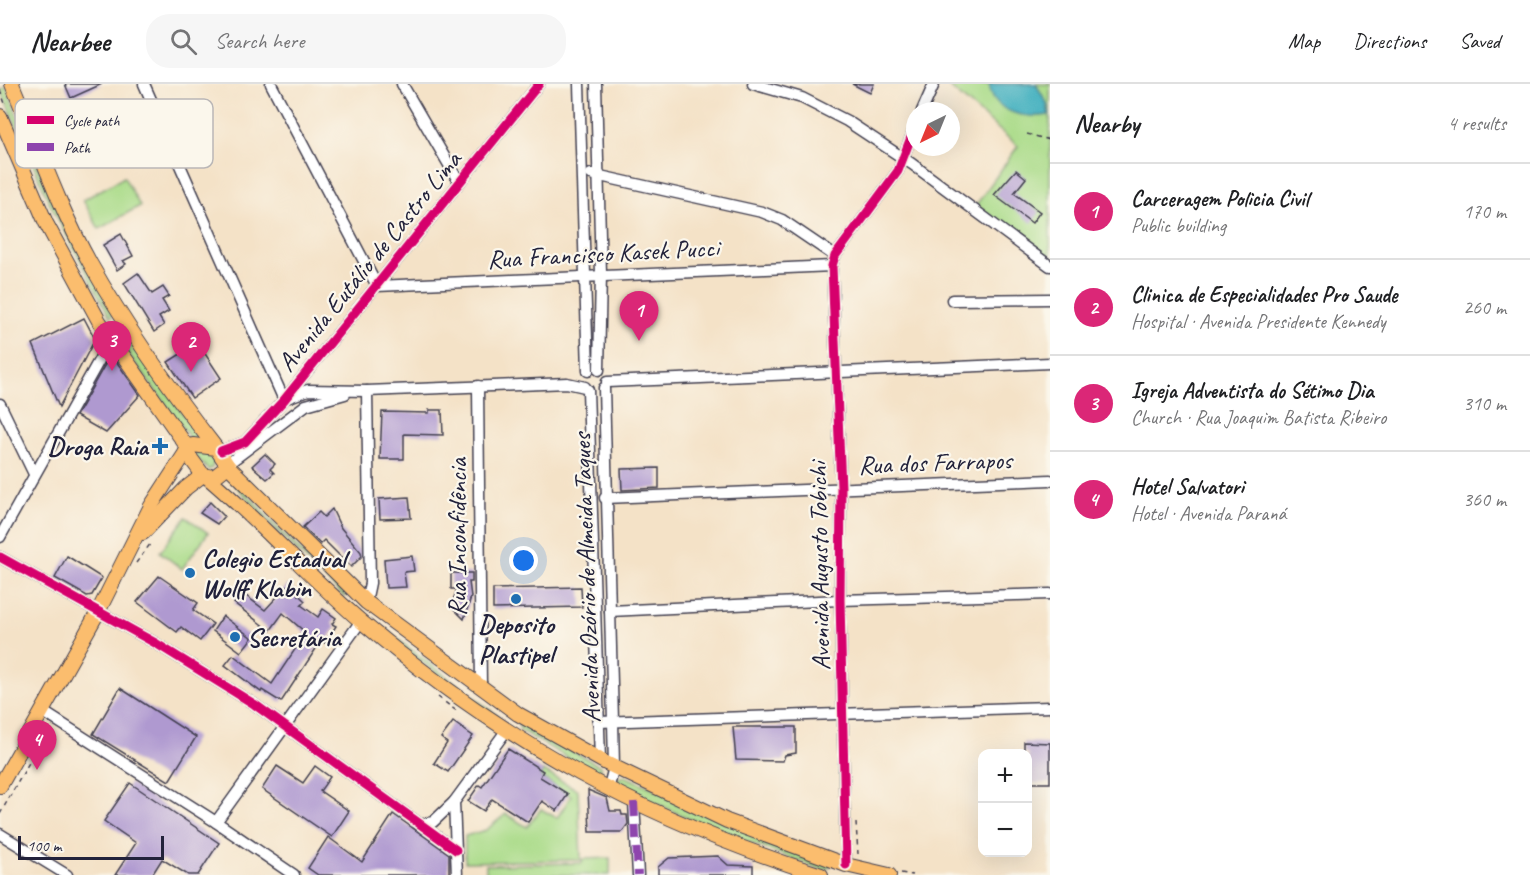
<!DOCTYPE html>
<meta charset="utf-8">
<style>
:root{--surface:#fff;--page:#f6f6f6;--text:#202124;--muted:#757577;--line:#e0e0e0;--accent:#db2777}
body{margin:0;font-family:Caveat,sans-serif;background:var(--page);color:var(--text)}
.controls{position:absolute;right:18px;bottom:18px;display:grid;overflow:hidden;border-radius:12px;box-shadow:0 6px 24px #0002}
.controls button{width:54px;height:54px;display:grid;place-items:center;padding:0;border:0;border-bottom:2px solid var(--line);background:var(--surface);color:var(--text);font:30px sans-serif}
.compass{position:absolute;left:906px;top:18px;width:54px;height:54px;border-radius:50%;background:var(--surface);box-shadow:0 6px 24px #0002;rotate:223deg}
.scale{position:absolute;left:18px;bottom:15px;width:146px;box-sizing:border-box;padding-left:6px;border:3px solid #22223b;border-top:0;font-size:16px;line-height:21px;white-space:nowrap;color:#22223b;-webkit-text-stroke:4px #fbf7ec;paint-order:stroke}
.you{position:absolute;left:524px;top:477px;width:21px;height:21px;margin:-15px;border:4px solid #fff;border-radius:50%;background:#1a73e8;box-shadow:0 0 0 9px #1a73e833}
.badge{display:grid;place-items:center;width:39px;height:39px;border-radius:50%;background:var(--accent);color:#fff;font-size:20px;font-weight:700}
.pin{position:absolute;translate:-50% -50px;filter:drop-shadow(0 2px 3px #0008)}
.pin::after{content:'';position:absolute;top:32px;width:21px;height:18px;background:inherit;clip-path:polygon(0 0,100% 0,50% 100%)}
.list{margin:0;padding:0;list-style:none}
h2{display:flex;justify-content:space-between;align-items:center;height:78px;margin:0;padding:0 24px;font-size:26px}
h2 small{font-size:20px;font-weight:400;color:var(--muted)}
.list li{display:grid;grid-template-columns:39px 1fr auto;gap:18px;align-items:center;box-sizing:border-box;height:96px;padding:0 24px;border-top:2px solid var(--line)}
.list b{display:block;font-size:22px;white-space:nowrap}
.list p{margin:0;font-size:20px;white-space:nowrap;color:var(--muted)}
.list em{font-size:20px;font-style:normal;color:var(--muted)}
.icon{flex:none;width:33px;height:33px;fill:none;stroke:currentColor;stroke-width:2;stroke-linecap:round;stroke-linejoin:round}
.map{position:relative;flex:none;width:1050px;height:791px;overflow:hidden}
header{display:flex;align-items:center;gap:36px;box-sizing:border-box;height:84px;padding:0 30px;background:var(--surface);border-bottom:2px solid var(--line)}
header strong{font-size:28px}
nav{display:flex;gap:33px;margin-inline-start:auto;font-size:21px}
.search{width:420px;height:54px;background:var(--page);display:flex;align-items:center;gap:15px;box-sizing:border-box;padding:0 21px;border-radius:24px;color:var(--muted);font-size:22px}
main{display:flex}
aside{flex:1;background:var(--surface)}
.map>svg:first-child{display:block}
</style>
<header>
<strong>Nearbee</strong>
<div class="search"><svg class="icon" aria-label="search" viewBox="0 0 24 24"><circle cx="10" cy="10" r="6"/><path d="M15 15l6 6"/></svg>Search here</div>
<nav><a>Map</a><a>Directions</a><a>Saved</a></nav>
</header>
<main>
<div class="map">
<svg width="1050" height="791" viewBox="0 0 1050 791">
<rect width="100%" height="100%" fill="#fbf7ec"/>
<filter id="ink" filterUnits="userSpaceOnUse"><feTurbulence type="fractalNoise" baseFrequency=".0167" numOctaves="2"/><feDisplacementMap in="SourceGraphic" scale="12" xChannelSelector="R" yChannelSelector="G"/><feConvolveMatrix kernelMatrix="1 2 1 2 8 2 1 2 1" color-interpolation-filters="sRGB"/></filter>
<filter id="wash" filterUnits="userSpaceOnUse"><feTurbulence type="fractalNoise" baseFrequency=".008" numOctaves="4" result="noise"/><feDisplacementMap in="SourceGraphic" scale="24" xChannelSelector="R" yChannelSelector="G"/><feGaussianBlur stdDeviation="1.35" result="paint"/><feColorMatrix in="noise" values="0 0 0 0 0 0 0 0 0 0 0 0 0 0 0 0 0 1.4 0 .05"/><feComposite in="paint" operator="in"/></filter>
<g filter="url(#wash)">
<rect width="100%" height="100%" fill="#f4e2c7"/>
<g fill="#aadb89" stroke="#667e62" stroke-width="1.5">
<polygon points="946,0 1050,0 1050,176 976,121 1018,62"/>
<polygon points="6,3 36,78 113,231 110,233 50,120 1,6"/>
<polygon points="124,93 140,122 99,145 83,116"/>
<polygon points="126,256 130,257 200,353 189,355 186,348 124,264 123,258"/>
<polygon points="195,368 211,369 215,374 212,384 208,386 193,369"/>
<polygon points="230,390 276,442 346,511 344,513 275,445 228,393"/>
<polygon points="186,433 208,449 182,485 160,468"/>
<polygon points="385,545 498,632 496,634 383,548"/>
<polygon points="518,638 600,682 601,687 595,690 520,646"/>
<polygon points="543,687 578,706 581,776 465,778 465,752 486,746 506,730 527,743 541,725 557,734 571,712 540,693"/>
<polygon points="624,692 830,778 830,783 823,786 705,742 618,702 616,695"/>
<polygon points="610,774 610,791 486,791 486,781 582,779 583,775"/>
</g>
<path fill="#42b0bf" stroke="#32697d" stroke-width="1.5" d="M989 0H1036L1047 19 1049 31C1024 35 993 29 989 0Z"/>
<g id="blocks">
<g fill="#af99d0">
<polygon points="65,0 102,0 71,14"/>
<polygon points="852,0 874,0 870,9"/>
<polygon points="1016,86 1026,94 1014,109 1040,128 1032,139 994,111"/>
<polygon points="121,150 133,172 123,177 126,180 117,186 103,161"/>
<polygon points="138,189 152,210 163,203 169,212 162,216 169,227 159,233 164,241 154,248 124,199"/>
<polygon points="84,234 95,255 59,323 33,260"/>
<polygon points="198,259 221,294 192,314 168,278"/>
<polygon points="111,270 140,311 106,349 76,332"/>
<polygon points="429,326 442,326 443,351 404,350 404,375 380,375 382,328 429,329"/>
<polygon points="265,370 275,380 270,385 274,389 267,395 252,382"/>
<polygon points="659,384 659,404 622,406 621,385"/>
<polygon points="409,413 411,434 380,435 379,415"/>
<polygon points="210,418 224,432 217,440 200,429"/>
<polygon points="332,425 341,444 361,468 362,472 351,483 324,456 320,460 303,443 319,428 324,433"/>
<polygon points="67,472 102,494 92,511 87,512 55,494"/>
<polygon points="412,472 414,487 404,488 406,503 386,504 384,475"/>
<polygon points="451,489 472,489 472,498 469,498 471,513 464,535 451,522 457,505 451,505"/>
<polygon points="159,492 198,519 193,526 213,540 200,557 181,543 177,548 137,518"/>
<polygon points="288,501 305,517 301,521 318,533 323,525 336,534 332,540 336,542 325,559 321,557 281,618 262,606 261,608 225,581 233,571 272,600 306,549 283,529 270,547 234,519 242,509 265,526"/>
<polygon points="581,503 582,523 493,525 493,505"/>
<polygon points="223,532 252,554 241,568 213,547"/>
<polygon points="120,604 196,653 169,697 93,650"/>
<polygon points="453,638 473,652 448,688 434,679 447,659 441,654"/>
<polygon points="733,643 796,643 796,669 785,671 783,677 736,676"/>
<polygon points="1024,658 1050,659 1050,699 1028,699 1028,669 1024,669"/>
<polygon points="508,665 543,687 540,693 568,710 557,727 542,717 528,738 492,715 484,727 468,717 479,701 482,703"/>
<polygon points="277,682 303,699 315,682 330,693 320,707 349,727 332,753 262,705"/>
<polygon points="130,699 219,759 198,791 188,791 162,775 152,791 115,791 136,759 104,737"/>
<polygon points="588,706 607,714 610,727 621,727 622,731 627,731 628,740 622,748 590,748"/>
<polygon points="393,730 449,770 449,791 318,791 308,784 328,753 362,778"/>
<polygon points="718,772 728,781 753,782 753,791 658,791 658,783 669,774"/>
</g>
</g>
</g>
<g filter="url(#ink)">
<use href="#blocks" fill-opacity="0" stroke="#423f50" stroke-width="1.5"/>
<g fill="none" stroke-linecap="round" stroke-linejoin="round">
<g stroke="#423f50" stroke-width="13">
<g id="minor">
<polyline points="144,0 284,316"/>
<polyline points="271,0 377,202"/>
<polyline points="402,0 459,98"/>
<polyline points="579,0 588,287"/>
<polyline points="596,0 601,190 599,286"/>
<polyline points="753,0 802,14 847,37 912,80 1050,182"/>
<polyline points="922,27 934,0"/>
<polyline points="591,90 762,128 782,136 835,172"/>
<polyline points="377,202 832,182"/>
<polyline points="952,216 1050,215"/>
<polyline points="607,298 1050,279"/>
<polyline points="478,302 481,604"/>
<polyline points="604,304 613,637 614,683 608,706"/>
<polyline points="588,306 600,676"/>
<polyline points="287,314 308,306 367,307 567,299 585,303"/>
<polyline points="0,320 34,390"/>
<polyline points="221,367 245,358 284,316 539,0"/>
<polyline points="229,379 306,321 345,310"/>
<polyline points="605,414 1050,396"/>
<polyline points="0,453 111,255"/>
<polyline points="0,473 157,560 254,620 456,766"/>
<polyline points="366,518 370,499 367,307"/>
<polyline points="610,527 840,516 1050,510"/>
<polyline points="42,627 216,738 294,791"/>
<polyline points="598,638 1050,623"/>
<polyline points="634,718 638,791"/>
<polyline points="216,738 361,537"/>
<polyline points="419,741 433,738 454,718"/>
<polyline points="0,750 67,791"/>
<polyline points="846,781 840,516 841,404 832,182 835,172 898,87 915,43"/>
<polyline points="457,791 454,718 506,647"/>
</g>
</g>
<g stroke="#423f50" stroke-width="16">
<g id="major">
<path d="M12 0C37 60 59 123 90 179 127 245 170 305 216 364"/>
<polyline points="0,32 46,139 99,237 188,364"/>
<polygon points="193,361 216,364 228,382 214,393 203,391 186,368"/>
<polyline points="228,382 366,518 518,630 606,679 727,737 846,781 889,791"/>
<path d="M207 393C262 439 309 493 363 539 505 659 644 735 821 791"/>
<polyline points="143,449 186,404 203,391"/>
<polyline points="0,702 98,528 151,422 186,368"/>
</g>
</g>
<g stroke="#423f50" stroke-width="1.5" stroke-dasharray="4.5 4.5" stroke-linecap="butt">
<polyline points="0,6 6,22"/>
<polyline points="1027,50 1050,56"/>
<polyline points="136,479 151,459"/>
<polyline points="438,613 458,628"/>
<polyline points="0,730 48,645"/>
<polyline points="856,739 858,770"/>
<polyline points="901,789 912,791"/>
</g>
<use href="#minor" stroke="#fff" stroke-width="10"/>
<use href="#major" stroke="#fbbd6e" stroke-width="14"/>
<polyline stroke="#8e44ad" stroke-width="8" stroke-dasharray="15 8" stroke-linecap="butt" points="634,718 638,791"/>
<g stroke="#fbf7ec" stroke-width="13">
<g id="cycleway">
<polyline points="221,367 245,358 284,316 539,0"/>
<polyline points="0,473 157,560 254,620 456,766"/>
<polyline points="846,781 840,516 841,404 832,182 835,172 898,87 915,43"/>
</g>
</g>
<use href="#cycleway" stroke="#d6006c" stroke-width="9"/>
</g>
</g>
<g fill="#1f6fb2" stroke="#fbf7ec" stroke-width="2">
<path d="M157 353h6v6h6v6h-6v6h-6v-6h-6v-6h6z"/>
<circle cx="190" cy="489" r="6"/>
<circle cx="516" cy="515" r="6"/>
<circle cx="235" cy="553" r="6"/>
</g>
<g text-anchor="middle" stroke-width="4.5" stroke-linejoin="round" paint-order="stroke">
<g font-size="26" fill="#22223b" stroke="#fbf7ec">
<text transform="translate(603 169) rotate(-3)" y="9">Rua Francisco Kasek Pucci</text>
<text transform="translate(369 177) rotate(-51)" y="9">Avenida Eutálio de Castro Lima</text>
<text transform="translate(935 378) rotate(-2)" y="9">Rua dos Farrapos</text>
<text transform="translate(457 453) rotate(-90)" y="9">Rua Inconfidência</text>
<text transform="translate(819 482) rotate(-91)" y="9">Avenida Augusto Tobichi</text>
<text transform="translate(586 494) rotate(-92)" y="9">Avenida Ozório de Almeida Taques</text>
</g>
<g font-size="26" font-weight="bold" fill="#22223b" stroke="#fbf7ec" text-anchor="start">
<text x="148" y="371" text-anchor="end">Droga Raia</text>
<text x="202" y="483">Colegio Estadual<tspan x="202" dy="30">Wolff Klabin</tspan></text>
<text x="516" y="549" text-anchor="middle">Deposito<tspan x="516" dy="30">Plastipel</tspan></text>
<text x="247" y="562">Secretária</text>
</g>
</g>
<rect x="15" y="15" width="198" height="69" rx="9" fill="#fbf7ec" stroke="#bab7b7" stroke-width="1.5"/>
<rect x="27" y="32" width="27" height="8" fill="#d6006c"/>
<rect x="27" y="59" width="27" height="8" fill="#8e44ad"/>
<g font-size="16" fill="#22223b">
<text x="64" y="42">Cycle path</text>
<text x="64" y="69">Path</text>
</g>
</svg>
<div class="controls">
<button>+</button>
<button>−</button>
</div>
<svg class="compass" viewBox="-18 -18 36 36"><path d="M0-13l5 13h-10z" fill="#e53935"/><path d="M0 13l5-13h-10z" fill="#757577"/></svg>
<div class="scale">100 m</div>
<div class="you"></div>
<div class="pin badge" style="left:639px;top:257px">1</div>
<div class="pin badge" style="left:191px;top:288px">2</div>
<div class="pin badge" style="left:112px;top:287px">3</div>
<div class="pin badge" style="left:37px;top:686px">4</div>
</div>
<aside>
<h2>Nearby<small>4 results</small></h2>
<ul class="list">
<li><span class="badge">1</span><div><b>Carceragem Policia Civil</b><p>Public building</p></div><em>170 m</em></li>
<li><span class="badge">2</span><div><b>Clinica de Especialidades Pro Saude</b><p>Hospital · Avenida Presidente Kennedy</p></div><em>260 m</em></li>
<li><span class="badge">3</span><div><b>Igreja Adventista do Sétimo Dia</b><p>Church · Rua Joaquim Batista Ribeiro</p></div><em>310 m</em></li>
<li><span class="badge">4</span><div><b>Hotel Salvatori</b><p>Hotel · Avenida Paraná</p></div><em>360 m</em></li>
</ul>
</aside>
</main>
